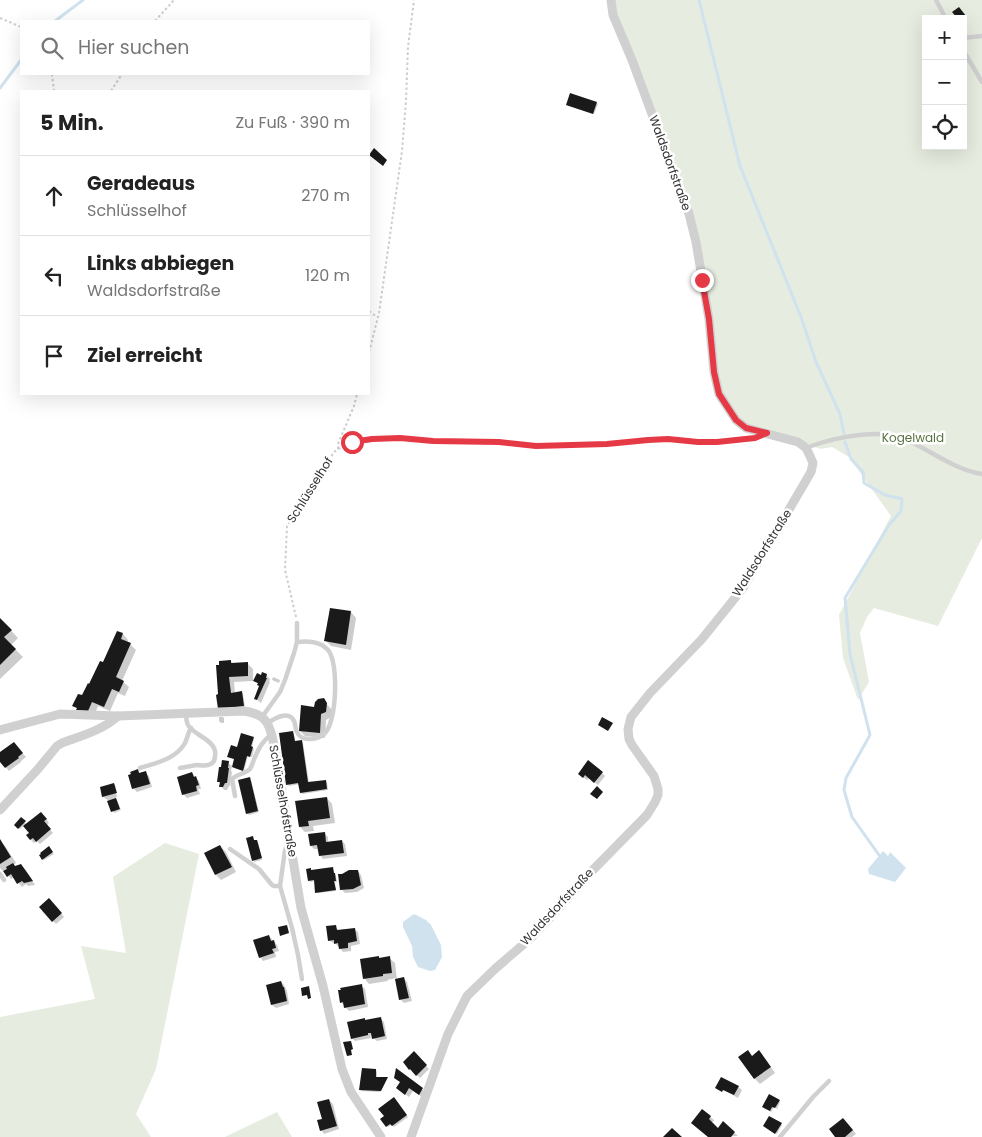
<!DOCTYPE html>
<html lang="de">
<meta charset="utf-8">
<style>
:root{--surface:#fff;--page:#f2f2f2;--text:#222;--muted:#767676;--line:#e0e0e0}
body{margin:0;font-family:Poppins,sans-serif;background:var(--page);color:var(--text)}
.controls{position:absolute;right:15px;top:15px;display:grid;overflow:hidden;border-radius:0px;box-shadow:0 5px 20px #0002}
.controls button{width:45px;height:45px;display:grid;place-items:center;padding:0;border:0;border-bottom:1px solid var(--line);background:var(--surface);color:var(--text);font:25px sans-serif}
.stop{position:absolute;width:15px;height:15px;margin:-11px;border:4px solid #e63946;border-radius:50%;background:#fff}
.stop.end{background:#e63946;border-color:#fff;box-shadow:0 1px 5px #0008}
.list{margin:0;padding:0;list-style:none}
h2{display:flex;justify-content:space-between;align-items:center;height:65px;margin:0;padding:0 20px;font-size:21px}
h2 small{font-size:16px;font-weight:400;color:var(--muted)}
.list li{display:grid;grid-template-columns:32px 1fr auto;gap:15px;align-items:center;box-sizing:border-box;height:80px;padding:0 20px;border-top:1px solid var(--line)}
.list b{display:block;font-size:19px;white-space:nowrap}
.list p{margin:0;font-size:16px;white-space:nowrap;color:var(--muted)}
.list em{font-size:16px;font-style:normal;color:var(--muted)}
.icon{flex:none;width:28px;height:28px;fill:none;stroke:currentColor;stroke-width:2;stroke-linecap:round;stroke-linejoin:round}
.map{position:relative;flex:none;width:982px;height:1137px;overflow:hidden}
.search{position:absolute;background:var(--surface);box-shadow:0 5px 20px #0002;left:20px;top:20px;width:350px;height:55px;display:flex;align-items:center;gap:12px;box-sizing:border-box;padding:0 18px;border-radius:0px;color:var(--muted);font-size:19px}
.panel{position:absolute;background:var(--surface);box-shadow:0 5px 20px #0002;left:20px;top:90px;width:350px;height:305px;border-radius:0px}
.map>svg:first-child{display:block}
</style>
<div class="map">
<svg width="982" height="1137" viewBox="0 0 982 1137">
<rect width="100%" height="100%" fill="#fff"/>
<g fill="#e6ecdf" fill-rule="evenodd">
<path d="M613 0H982V538L938 626 874 608 867 617 860 633 869 682 858 700 843 658 839 615 891 516 849 457 832 447 821 449 747 426 738 419 723 394 718 371 707 280 699 242 616 16ZM926 19H963V146H926Z"/>
<polygon points="165,843 199,854 156,1069 136,1114 151,1137 0,1137 0,1017 95,999 81,946 126,953 113,877"/>
<polygon points="277,1112 292,1137 225,1137"/>
</g>
<g fill="#cfe2ee">
<polygon points="883,851 888,856 890,852 906,868 895,882 869,874 868,869"/>
<polygon points="414,914 426,920 431,925 441,945 442,957 435,970 430,971 418,967 413,957 412,946 403,927 403,922"/>
</g>
<g fill="#0003">
<polygon points="597,103 598,104 594,114 569,106"/>
<polygon points="351,612 356,618 351,650 331,646 326,641"/>
<polygon points="0,619 18,638 11,645 23,657 0,679"/>
<polygon points="118,632 123,634 128,640 127,643 130,644 136,650 122,681 129,687 125,696 118,693 110,711 98,706 94,716 83,715 74,705 83,697 104,664"/>
<polygon points="231,661 233,664 247,663 253,669 253,681 234,682 235,693 241,692 243,694 245,707 221,710 219,695"/>
<polygon points="266,675 270,679 269,682 270,682 261,703 255,698 260,686 255,681"/>
<polygon points="273,677 280,680 279,683 272,680"/>
<polygon points="323,700 332,710 331,717 326,720 325,738 305,736 300,731 316,708"/>
<polygon points="219,717 223,717 224,718 224,723 221,723 219,721"/>
<polygon points="293,733 294,734 295,743 302,742 303,743 309,783 325,781 327,782 328,790 302,794 301,792 300,784 289,786 288,784"/>
<polygon points="253,738 254,739 252,747 254,749 252,757 248,756 244,771 234,768 233,767 235,759 229,757"/>
<polygon points="17,747 26,757 21,761 21,762 9,771 0,760 0,756"/>
<polygon points="228,763 232,766 231,771 232,772 230,786 229,786 227,790 224,790 221,786 221,784 218,781"/>
<polygon points="138,771 141,774 145,773 149,776 152,787 137,792 133,788"/>
<polygon points="602,773 605,776 598,785 589,778 587,780 579,774"/>
<polygon points="192,774 199,781 201,789 198,789 200,794 187,798 183,794"/>
<polygon points="251,780 259,812 249,815 247,813"/>
<polygon points="114,784 116,787 114,787 117,797 115,798 117,800 121,810 114,813 108,800 103,797 101,788"/>
<polygon points="327,798 332,804 335,823 313,826 314,831 305,832 300,827"/>
<polygon points="45,817 49,823 47,825 53,833 40,844 37,841 34,843 31,840 27,835 30,833 24,825 20,829 16,825 21,819 27,825"/>
<polygon points="324,833 328,837 328,843 342,841 345,844 347,856 323,859 320,855 319,849 314,849 311,846"/>
<polygon points="252,837 255,842 257,841 258,842 262,860 254,862 253,860"/>
<polygon points="0,841 5,846 16,863 13,865 15,867 25,869 35,885 28,886 26,884 22,887 14,877 11,879 4,870 3,871 0,868"/>
<polygon points="220,846 226,852 236,872 221,880 216,875"/>
<polygon points="49,848 54,854 44,860 40,856"/>
<polygon points="332,868 336,876 337,882 335,882 336,891 318,893 317,892 315,881 310,882 309,880 312,871"/>
<polygon points="358,871 361,875 364,888 357,892 345,893 341,889"/>
<polygon points="53,903 64,917 56,924 53,921"/>
<polygon points="335,926 339,931 354,929 358,932 360,944 351,946 351,951 343,952 335,943 333,943 329,940"/>
<polygon points="269,936 277,945 279,951 275,952 276,957 263,961 260,957"/>
<polygon points="379,957 381,959 389,958 395,963 397,980 404,978 407,982 412,1001 404,1003 400,999 396,978 387,980 388,981 369,984 364,978"/>
<polygon points="281,982 284,985 287,991 289,1004 276,1008 272,1005"/>
<polygon points="361,986 365,989 368,1007 349,1011 341,1002"/>
<polygon points="380,1018 384,1022 387,1039 377,1041 370,1035 371,1038 355,1041 352,1038 366,1021"/>
<polygon points="414,1053 429,1069 420,1078 410,1069 404,1062"/>
<polygon points="752,1057 764,1058 775,1073 760,1084 754,1078"/>
<polygon points="376,1070 377,1072 377,1078 386,1079 380,1092 361,1091 360,1089"/>
<polygon points="397,1071 426,1093 422,1097 413,1091 409,1097 401,1091 401,1083 396,1078"/>
<polygon points="738,1087 742,1090 738,1098 727,1092 724,1089 723,1091 718,1089"/>
<polygon points="394,1099 408,1117 394,1127 392,1124 388,1127 382,1119 386,1117"/>
<polygon points="329,1100 333,1104 339,1129 324,1134 321,1130"/>
<polygon points="779,1101 780,1102 777,1109 774,1107 771,1112 764,1108"/>
<polygon points="702,1110 714,1120 711,1124 718,1130 723,1123 738,1136 710,1137"/>
<polygon points="847,1123 856,1134 852,1137 836,1137"/>
<polygon points="781,1124 782,1125 777,1134 766,1127"/>
</g>
<g fill="none" stroke-linecap="round" stroke-linejoin="round">
<g stroke="#cfe2ee" stroke-width="3">
<polyline points="699,0 740,166 801,317 816,362 840,414 844,434"/>
<polyline points="55,21 83,0"/>
<polyline points="0,88 21,60"/>
<polyline points="845,442 851,459 863,472 864,483 885,495 902,499 901,511 889,525 845,598 850,654 870,735 846,778 844,790 852,817 879,855"/>
</g>
</g>
<g fill="#1a1a1a">
<polygon points="959,7 966,16 962,19 958,19 952,12"/>
<polygon points="570,93 597,102 593,114 566,105"/>
<polygon points="374,148 387,160 383,166 369,155"/>
<polygon points="330,608 351,611 346,645 324,641"/>
<polygon points="0,618 12,630 4,637 16,649 0,665"/>
<polygon points="117,631 123,633 121,639 131,643 116,677 124,681 119,692 112,689 104,707 92,702 88,711 76,710 77,708 72,706 78,694 82,695 88,683 89,684 100,661 103,662"/>
<polygon points="231,660 231,663 248,662 248,676 229,677 231,693 242,691 244,706 218,709 216,695 218,694 216,665 219,665 219,661"/>
<polygon points="262,672 267,674 266,678 267,678 257,700 254,699 259,686 257,685 258,683 253,681 257,673 261,675"/>
<polygon points="324,698 327,703 326,712 321,714 320,733 299,731 301,705 314,707 315,702 318,699"/>
<polygon points="602,717 613,723 608,731 598,725"/>
<polygon points="293,731 295,741 302,740 308,782 326,780 327,789 300,793 298,783 286,785 279,733"/>
<polygon points="241,733 254,737 251,746 253,747 250,757 247,756 243,771 232,767 234,759 227,757 231,745 237,747"/>
<polygon points="14,742 23,753 18,757 19,758 5,768 0,762 0,752"/>
<polygon points="222,760 229,761 228,768 229,768 227,783 225,783 223,787 219,787 220,782 217,782 219,767 221,767"/>
<polygon points="588,760 603,772 594,783 585,775 583,778 578,774"/>
<polygon points="138,769 139,773 146,771 150,784 132,789 128,775 131,774 130,772"/>
<polygon points="192,772 194,777 196,776 199,785 196,786 197,791 182,795 177,777"/>
<polygon points="250,777 258,811 246,814 238,780"/>
<polygon points="114,783 117,793 102,797 100,787"/>
<polygon points="597,786 603,792 597,799 590,794"/>
<polygon points="327,797 330,818 308,821 309,826 299,827 295,801"/>
<polygon points="116,798 120,809 111,812 107,801"/>
<polygon points="41,812 47,819 44,821 51,829 36,842 33,838 30,840 26,835 29,833 23,826"/>
<polygon points="21,817 26,821 18,829 14,825"/>
<polygon points="325,832 326,842 342,840 344,853 319,856 317,845 310,846 308,834"/>
<polygon points="253,836 254,840 257,840 262,858 252,861 246,838"/>
<polygon points="0,839 11,857 0,864"/>
<polygon points="220,845 232,867 215,875 204,853"/>
<polygon points="49,846 53,852 42,860 39,855 41,854 40,853"/>
<polygon points="13,863 15,866 21,864 33,881 24,883 22,881 17,884 11,874 7,877 3,871 7,869 6,867"/>
<polygon points="333,867 334,873 335,873 336,881 334,881 336,890 315,893 314,880 308,881 306,869 311,868 311,870"/>
<polygon points="349,870 358,870 361,885 353,889 340,890 338,874 342,874"/>
<polygon points="49,898 62,913 52,922 39,907"/>
<polygon points="287,925 289,933 280,936 278,927"/>
<polygon points="336,925 337,930 355,928 357,941 348,943 348,948 339,949 338,943 334,944 334,940 328,941 326,926"/>
<polygon points="269,935 271,941 274,940 276,948 272,949 274,953 259,958 253,940"/>
<polygon points="379,956 379,958 390,956 392,973 383,974 383,976 363,979 360,959"/>
<polygon points="404,977 409,998 399,1000 395,979"/>
<polygon points="281,981 283,987 284,987 287,1001 271,1005 266,985"/>
<polygon points="362,984 365,1004 344,1008 343,1002 340,1003 338,990 341,990 340,988"/>
<polygon points="309,986 311,998 308,999 307,995 302,996 301,988"/>
<polygon points="381,1017 385,1036 372,1039 371,1033 368,1033 368,1035 351,1039 347,1022 365,1018 365,1020"/>
<polygon points="351,1041 353,1049 351,1050 352,1055 347,1056 343,1042"/>
<polygon points="748,1050 752,1056 759,1050 771,1067 754,1079 738,1057"/>
<polygon points="414,1051 427,1065 416,1076 410,1069 409,1070 403,1062"/>
<polygon points="362,1068 376,1069 376,1077 388,1077 381,1091 359,1090"/>
<polygon points="396,1068 423,1088 419,1095 409,1088 405,1095 396,1088 400,1082 394,1078"/>
<polygon points="721,1077 739,1086 734,1095 723,1090 722,1092 715,1088"/>
<polygon points="769,1094 780,1100 775,1108 772,1107 770,1111 762,1107"/>
<polygon points="394,1097 407,1115 392,1126 390,1124 386,1127 380,1119 384,1116 378,1109"/>
<polygon points="329,1099 337,1126 320,1131 317,1120 322,1119 317,1102"/>
<polygon points="702,1109 711,1116 709,1119 718,1128 723,1121 735,1132 731,1137 708,1137 691,1123"/>
<polygon points="769,1116 782,1123 775,1134 763,1126"/>
<polygon points="843,1118 853,1130 845,1137 835,1137 829,1129"/>
<polygon points="672,1128 682,1137 663,1137"/>
</g>
<g fill="none" stroke-linecap="round" stroke-linejoin="round">
<g stroke="#cdcdcd" stroke-width="2" stroke-dasharray="2.5 2.5" stroke-linecap="butt">
<polyline points="0,18 21,27"/>
<polyline points="155,21 174,0"/>
<polyline points="52,74 54,91"/>
<polyline points="111,91 122,74"/>
<polyline points="369,311 377,317"/>
<polyline points="369,352 379,313 402,151 406,101 408,47 414,0"/>
<polyline points="338,449 338,444 354,406 357,394"/>
<polyline points="296,617 285,570 287,526 334,452 343,446 352,443 372,439 400,438 433,441 499,442 536,446 607,444 648,439 668,439 698,442 717,442 748,439"/>
</g>
<g stroke="#d0d0d0" stroke-width="4.5">
<polyline points="936,0 946,19"/>
<polyline points="963,38 982,36"/>
<polyline points="963,50 982,82"/>
<path d="M806 448C829 439 866 431 890 435 898 436 908 441 915 444 937 455 957 470 982 474"/>
<polyline points="262,717 280,692 285,680 294,653 297,642 297,623"/>
<path d="M268 723C275 718 289 710 294 721 296 725 295 729 297 732 301 742 317 740 324 734 337 724 339 662 328 650 320 641 308 641 297 642"/>
<path d="M140 768C156 763 176 759 185 743 187 739 188 733 191 728"/>
<path d="M180 768C186 767 191 766 196 765 200 765 204 766 208 765 212 764 215 761 215 756 218 740 194 736 188 725 186 721 186 717 186 713"/>
<path d="M235 796 232 779C237 774 245 774 250 769 252 766 253 761 255 757 259 748 263 740 272 734"/>
<polyline points="289,841 285,850 280,886 292,928 298,955 302,979"/>
<polyline points="230,849 259,869 272,885 274,886 280,886"/>
<polyline points="0,874 4,880"/>
<polyline points="780,1137 813,1097 829,1081"/>
</g>
<g stroke="#d0d0d0" stroke-width="9">
<path d="M0 730 60 714 118 716 244 711C267 714 270 725 274 745L301 908 323 986 342 1069 351 1092 381 1137"/>
<path d="M0 810 38 769 57 746 62 743C81 736 103 730 118 716"/>
<polyline points="411,1137 448,1034 467,996 496,968 532,937 558,909 586,877 647,815 655,802 658,795 658,789 654,776 632,745 629,739 628,729 631,717 650,693 702,639 743,588 811,472 813,463 810,456 806,448 798,442 746,428 736,420 719,394 714,372 709,319 696,242 689,214 632,60 613,15 611,0"/>
</g>
</g>
<g fill="none" stroke-linecap="round" stroke-linejoin="round">
<polyline stroke="#e63946" stroke-width="6" points="352,442 372,439 400,438 433,441 499,442 536,446 607,444 648,440 668,439 698,442 717,442 755,438 767,433 746,428 736,420 719,394 714,372 709,319 702,280"/>
</g>
<g text-anchor="middle" stroke-width="5" stroke-linejoin="round" paint-order="stroke">
<g font-size="12" fill="#333" stroke="#fff">
<text transform="translate(670 163) rotate(70)" y="4">Waldsdorfstraße</text>
<text transform="translate(310 490) rotate(-58)" y="4">Schlüsselhof</text>
<text transform="translate(762 553) rotate(-58)" y="4">Waldsdorfstraße</text>
<text transform="translate(283 801) rotate(80)" y="4">Schlüsselhofstraße</text>
<text transform="translate(557 907) rotate(-47)" y="4">Waldsdorfstraße</text>
</g>
<g font-size="12" fill="#56703f" stroke="#fff">
<text x="913" y="442">Kogelwald</text>
</g>
</g>
</svg>
<div class="controls">
<button>+</button>
<button>−</button>
<button><svg class="icon" aria-label="locate" viewBox="0 0 24 24"><circle cx="12" cy="12" r="6"/><path d="M12 2v4M12 18v4M2 12h4M18 12h4"/></svg></button>
</div>
<div class="stop" style="left:352px;top:442px"></div>
<div class="stop end" style="left:702px;top:280px"></div>
<div class="search"><svg class="icon" aria-label="search" viewBox="0 0 24 24"><circle cx="10" cy="10" r="6"/><path d="M15 15l6 6"/></svg>Hier suchen</div>
<section class="panel">
<h2>5 Min.<small>Zu Fuß · 390 m</small></h2>
<ul class="list">
<li><svg class="icon" aria-label="ahead" viewBox="0 0 24 24"><path d="M12 20V5M6 11l6-6 6 6"/></svg><div><b>Geradeaus</b><p>Schlüsselhof</p></div><em>270 m</em></li>
<li><svg class="icon" aria-label="left" viewBox="0 0 24 24"><path d="M17 20v-9H6M10 6l-5 5 5 5"/></svg><div><b>Links abbiegen</b><p>Waldsdorfstraße</p></div><em>120 m</em></li>
<li><svg class="icon" aria-label="arrive" viewBox="0 0 24 24"><path d="M6 21V4h12l-3 4 3 4H6"/></svg><div><b>Ziel erreicht</b></div></li>
</ul>
</section>
</div>
